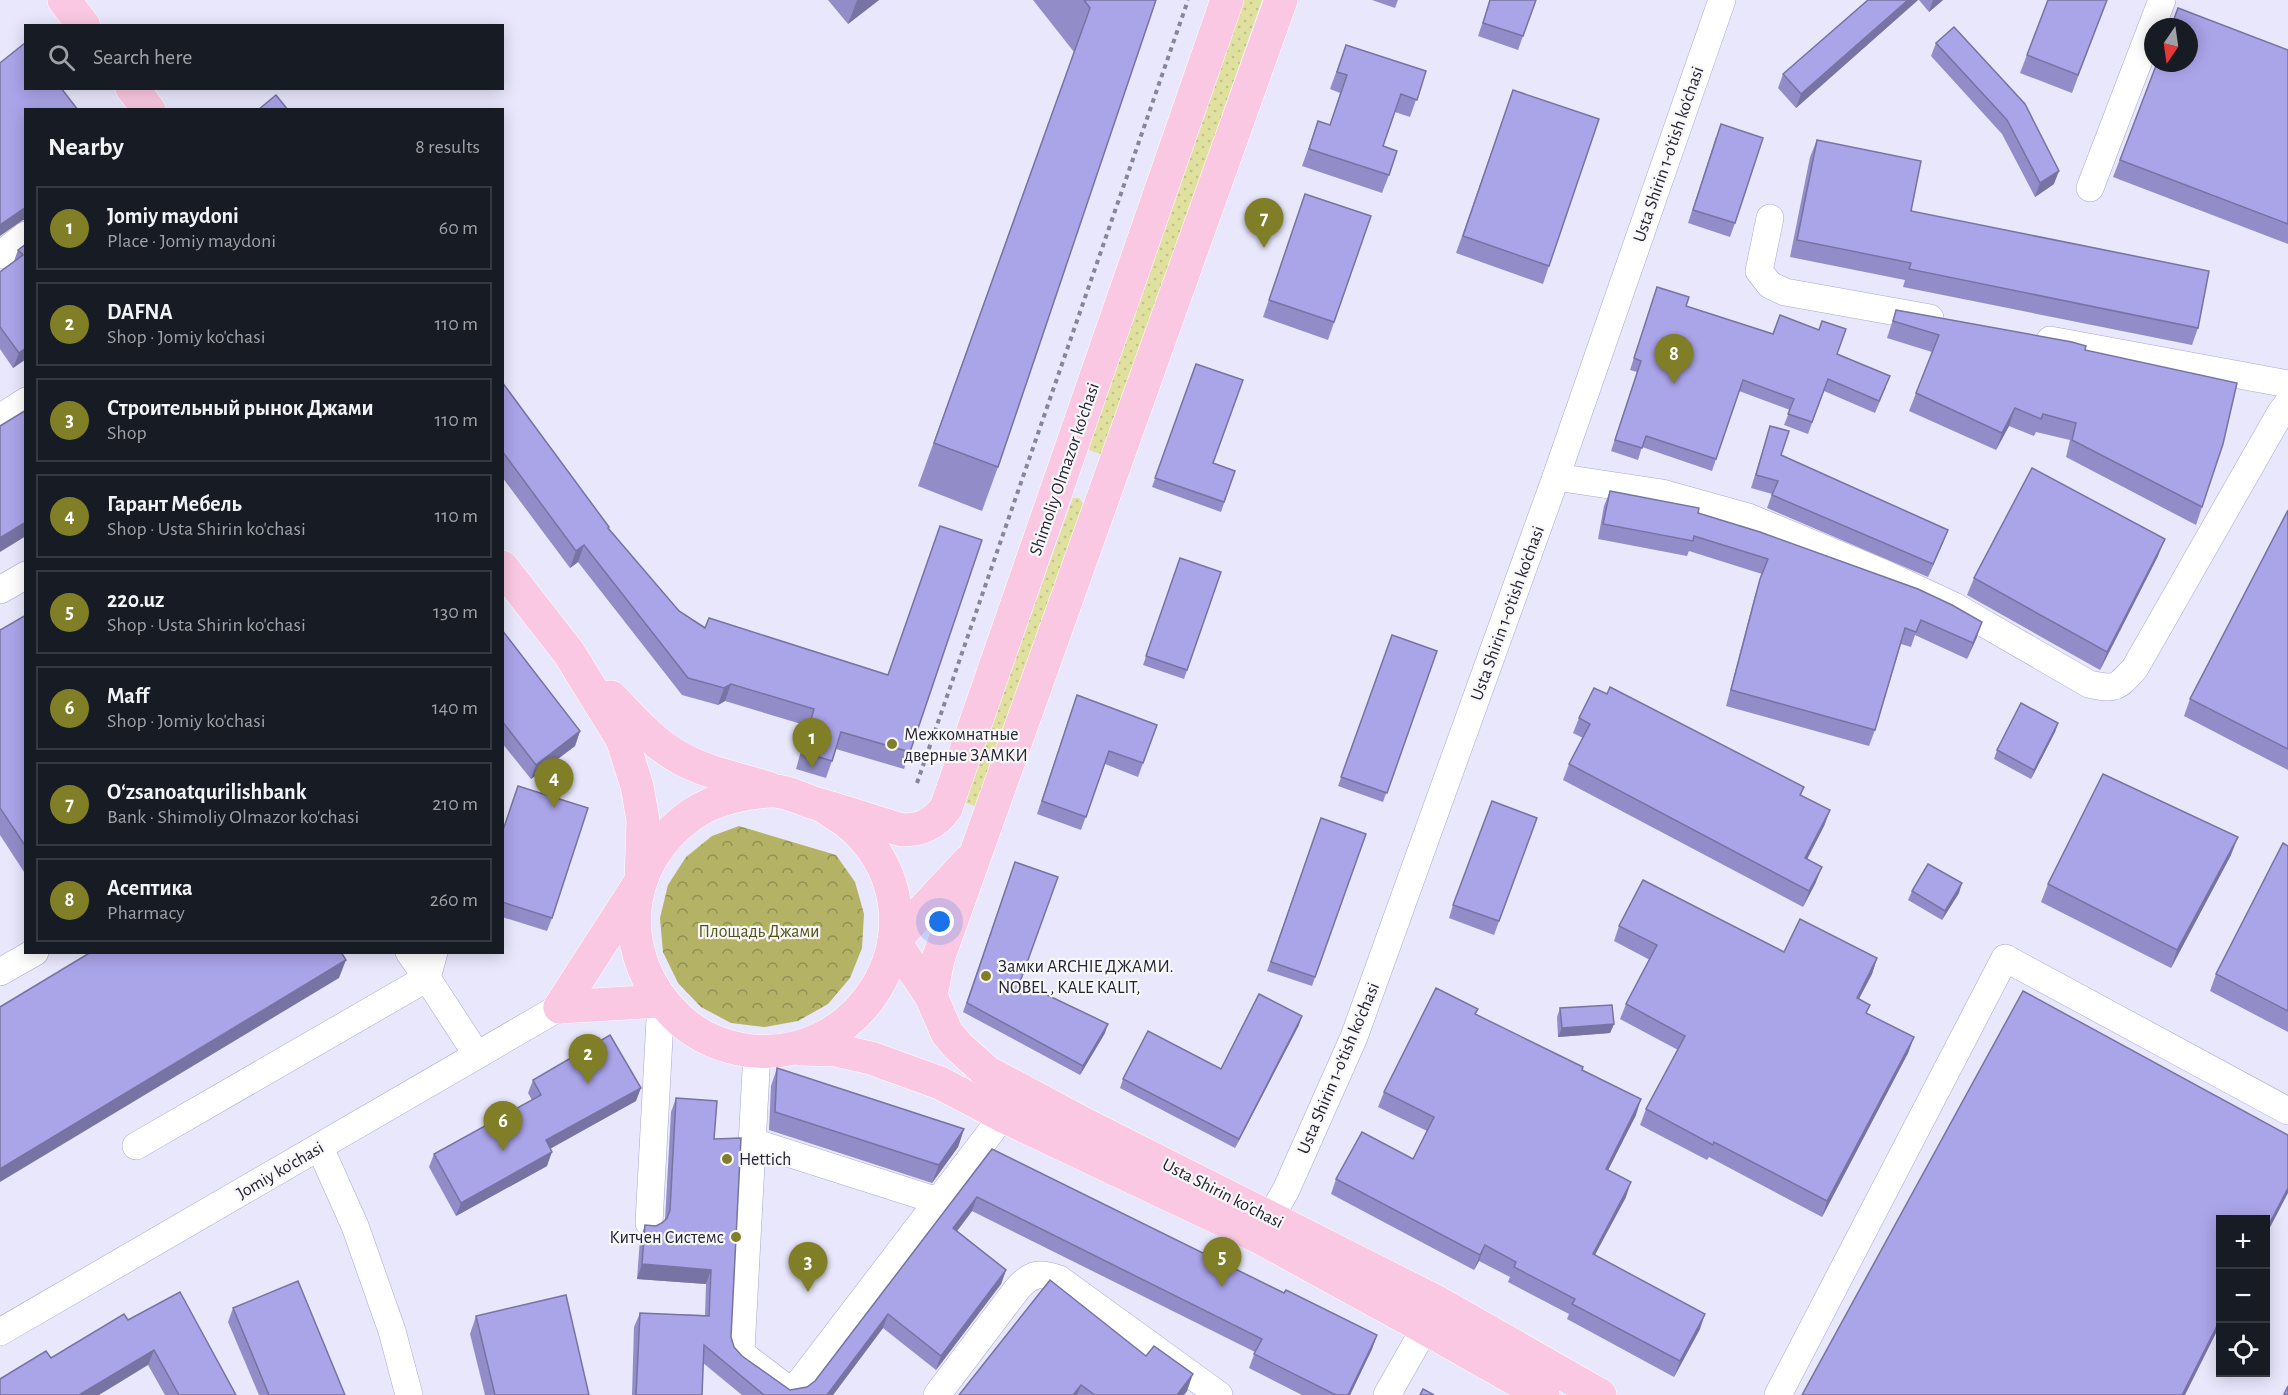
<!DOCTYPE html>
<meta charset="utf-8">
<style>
:root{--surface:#171b24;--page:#242831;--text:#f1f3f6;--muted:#9ea1a6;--line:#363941;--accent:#807e26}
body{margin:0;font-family:"Alegreya Sans",sans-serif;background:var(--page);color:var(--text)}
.controls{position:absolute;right:18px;bottom:18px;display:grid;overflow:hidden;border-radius:0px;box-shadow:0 3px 15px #0003}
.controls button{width:54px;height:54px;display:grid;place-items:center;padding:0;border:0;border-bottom:2px solid var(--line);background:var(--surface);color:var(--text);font:30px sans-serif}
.compass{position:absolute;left:2144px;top:18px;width:54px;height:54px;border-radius:50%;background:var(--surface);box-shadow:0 3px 15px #0003;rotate:193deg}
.you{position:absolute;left:940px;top:922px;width:21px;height:21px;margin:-15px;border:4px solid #fff;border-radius:50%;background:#1a73e8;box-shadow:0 0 0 9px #1a73e833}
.badge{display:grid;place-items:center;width:39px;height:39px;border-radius:50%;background:var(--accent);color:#fff;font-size:20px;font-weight:700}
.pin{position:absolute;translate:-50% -50px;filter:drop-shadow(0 2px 3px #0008)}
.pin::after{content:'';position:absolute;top:32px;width:21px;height:18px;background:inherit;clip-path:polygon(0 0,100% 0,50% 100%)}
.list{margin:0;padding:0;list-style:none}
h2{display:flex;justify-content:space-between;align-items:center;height:78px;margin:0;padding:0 24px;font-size:26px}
h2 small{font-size:20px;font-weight:400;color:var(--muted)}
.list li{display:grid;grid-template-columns:39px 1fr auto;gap:18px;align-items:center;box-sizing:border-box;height:84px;margin:0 12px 12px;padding:0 12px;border:2px solid var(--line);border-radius:0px}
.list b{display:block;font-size:22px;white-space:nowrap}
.list p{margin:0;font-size:20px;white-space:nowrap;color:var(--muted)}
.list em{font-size:20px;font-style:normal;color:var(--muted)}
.icon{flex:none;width:33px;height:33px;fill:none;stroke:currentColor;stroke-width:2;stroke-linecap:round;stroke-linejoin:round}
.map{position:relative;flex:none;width:2288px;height:1395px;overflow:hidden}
.search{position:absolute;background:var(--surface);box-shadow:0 3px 15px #0003;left:24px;top:24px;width:480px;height:66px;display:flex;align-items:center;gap:15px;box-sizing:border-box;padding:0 21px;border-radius:0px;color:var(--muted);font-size:22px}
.panel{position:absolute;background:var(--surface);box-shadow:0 3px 15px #0003;left:24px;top:108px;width:480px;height:846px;border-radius:0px}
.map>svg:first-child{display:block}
</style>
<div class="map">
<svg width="2288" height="1395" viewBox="0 0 2288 1395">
<defs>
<pattern id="grass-dots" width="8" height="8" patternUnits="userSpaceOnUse" patternTransform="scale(1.5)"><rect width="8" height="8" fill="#e1e19f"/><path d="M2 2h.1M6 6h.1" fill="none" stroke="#c1c18a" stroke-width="1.8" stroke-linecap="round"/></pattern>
<pattern id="forest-crowns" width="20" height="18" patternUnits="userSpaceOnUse" patternTransform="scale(1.5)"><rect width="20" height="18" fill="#b3b265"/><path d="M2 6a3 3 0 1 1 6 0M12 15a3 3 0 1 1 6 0" fill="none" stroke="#919054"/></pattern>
</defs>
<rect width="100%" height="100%" fill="#e8e7fc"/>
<g fill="url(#grass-dots)">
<polygon points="1242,0 1262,0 1103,455 1086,449"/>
<polygon points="1073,498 1079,498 1084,505 978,807 963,802"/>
</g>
<polygon fill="url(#forest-crowns)" points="739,826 836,855 855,882 864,914 862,948 850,978 828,1004 798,1021 765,1027 731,1023 701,1007 678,983 663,952 660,918 668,885 686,857 712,836"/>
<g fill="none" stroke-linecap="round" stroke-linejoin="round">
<g stroke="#a9a5d7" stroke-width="28">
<g id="minor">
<polyline points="2090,188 2162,0"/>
<polyline points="1770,218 1759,271 1770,285 1785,292 1930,318"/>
<polyline points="0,255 26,235"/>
<polyline points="2050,340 2288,384"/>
<polyline points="0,418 26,401"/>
<path d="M1556 477 1662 493 1748 517 1883 573 1954 606 2089 684C2116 690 2117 688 2135 668L2281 412 2288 403"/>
<polyline points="0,590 26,575"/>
<polyline points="434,952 427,978 477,1055"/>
<polyline points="0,972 35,952"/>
<polyline points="757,1052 741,1351 747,1358 788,1389 797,1386 1003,1116 1013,1100"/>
<polyline points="753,1142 938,1201"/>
<polyline points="136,1146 427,978 409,952"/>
<polyline points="320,1148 355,1226 392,1331 409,1395"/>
<polyline points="649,1223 661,1001"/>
<polyline points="1261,1234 1286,1190 1354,1037 1556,477 1722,0"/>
<polyline points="0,1332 560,1007"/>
<path d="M937 1395 1018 1288C1032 1273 1040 1272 1059 1279L1219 1395"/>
<polyline points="1387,1395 1425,1328 1434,1309"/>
<polyline points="1778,1395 2005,958 2288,1111"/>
</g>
</g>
<g stroke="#fff" stroke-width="34">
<g id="major">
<polyline points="64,0 84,26"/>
<polyline points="132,88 149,110"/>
<polyline points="502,567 569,653 622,739 637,786 643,820 641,881 560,1007"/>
<path d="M611 697C632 719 653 743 680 758 707 773 739 779 768 788"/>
<path d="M821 805C837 815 852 824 864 838 945 932 858 1072 739 1049 715 1044 693 1033 676 1016 616 957 621 865 691 815 714 799 745 792 772 791 784 790 800 798 811 802 842 811 872 821 902 830 922 830 934 824 946 808L1227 0"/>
<polyline points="968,862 894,941 931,996 947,1033 958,1046 987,1072 1084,1124 1437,1302 1600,1395"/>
<polyline points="931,996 938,959 1281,0"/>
<polyline points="560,1007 661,1001"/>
<polyline points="801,1049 835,1050 871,1058 940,1083 1003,1116 1259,1237 1425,1328 1543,1395"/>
</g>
</g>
<polyline stroke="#878599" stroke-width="4" stroke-dasharray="4.5 4.5" stroke-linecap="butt" points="917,783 1188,0"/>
<use href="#minor" stroke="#fff" stroke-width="27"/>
<use href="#major" stroke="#fac8e2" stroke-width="33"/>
</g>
<g fill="#928dc8">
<polygon points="828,0 879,0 848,24"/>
<polygon points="1033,0 1156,0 998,467 982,511 918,486 1074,52"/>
<polygon points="1372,0 1398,0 1395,8"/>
<polygon points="1490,0 1523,36 1518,50 1478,36"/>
<polygon points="1868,0 1918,0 1796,108 1778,88 1783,74"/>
<polygon points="1919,0 1943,0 1929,12"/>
<polygon points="2048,0 2107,0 2072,93 2020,73"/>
<polygon points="1954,27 2054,184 2035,197 2002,134 1931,56 1936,43"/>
<polygon points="1346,45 1426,71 1410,117 1395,112 1383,146 1389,175 1382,193 1302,166 1318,121 1330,125 1340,93 1330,89"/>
<polygon points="2288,50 2288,244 2113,177 2157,63"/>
<polygon points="1513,90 1549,266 1543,284 1456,253"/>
<polygon points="1716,137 1735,223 1730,237 1688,223"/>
<polygon points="1817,140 1911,211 2198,328 2192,345 1903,287 1905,280 1790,257 1810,157"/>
<polygon points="1305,194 1371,216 1328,340 1263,317"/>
<polygon points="26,244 26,359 13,368 0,349 0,272 14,261 18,250"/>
<polygon points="1653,299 1686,306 1837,354 1886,387 1875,413 1824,391 1808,434 1784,425 1790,410 1739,391 1712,471 1642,447 1638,460 1611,451 1637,372 1630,370"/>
<polygon points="1896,310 2085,350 2202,507 2196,525 2066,457 2070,440 2036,432 2034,436 2009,426 1996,450 1909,411 1932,352 1887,338"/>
<polygon points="1196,364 1213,463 1235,471 1221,512 1152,487"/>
<polygon points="502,382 608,529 679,611 910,752 904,769 836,749 826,778 796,769 808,726 725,701 718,705 682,695 578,562 570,568 502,477"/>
<polygon points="1770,426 1781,455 1948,530 1928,577 1767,508 1772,494 1751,488"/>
<polygon points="1610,491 1698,513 1977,637 1967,659 1915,635 1911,647 1901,644 1875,730 1869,746 1726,706 1755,595 1762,574 1689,551 1687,556 1598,539 1604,506"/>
<polygon points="2288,510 2288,770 2184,716 2190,699"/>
<polygon points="2158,556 2100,670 1967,595 1974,578"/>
<polygon points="1180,558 1221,572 1184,679 1143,665"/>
<polygon points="26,615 26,875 0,835 0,630"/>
<polygon points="502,630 580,731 575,746 531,779 502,743"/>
<polygon points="1392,635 1437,651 1383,802 1338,786"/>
<polygon points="1607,694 1804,787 1801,795 1830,810 1824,826 1807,859 1816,882 1803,907 1563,780 1569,764 1583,738 1573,733 1579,718"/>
<polygon points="1072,709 1157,725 1138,777 1105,764 1081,830 1037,814"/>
<polygon points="2058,723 2055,732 2031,779 1994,759 1997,750"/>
<polygon points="518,786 552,918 547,931 502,917 502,832"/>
<polygon points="1321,818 1366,834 1312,986 1267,971"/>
<polygon points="1537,818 1494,935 1449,918 1453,905"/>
<polygon points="2288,846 2288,1032 2210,991 2216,974"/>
<polygon points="2231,855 2171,968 2041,902 2048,884"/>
<polygon points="1015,862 1020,982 1105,1033 1080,1075 963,1012"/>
<polygon points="1912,891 1959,893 1942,920 1908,900"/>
<polygon points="1619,926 1784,952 1877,958 1872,974 1859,999 1867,1014 1914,1037 1908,1053 1822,1217 1709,1157 1707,1160 1640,1125 1646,1109 1678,1050 1620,1019 1626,1004 1650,960 1614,941"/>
<polygon points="1560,1008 1614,1024 1610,1033 1558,1037 1557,1017"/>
<polygon points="1476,1014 1582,1070 1636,1115 1608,1170 1626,1197 1595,1255 1700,1329 1674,1377 1567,1319 1569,1314 1508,1282 1510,1277 1479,1261 1474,1270 1331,1194 1336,1179 1413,1159 1427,1131 1378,1107 1384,1092"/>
<polygon points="1299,1025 1235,1148 1120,1088 1123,1079 1221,1069"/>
<polygon points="777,1068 964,1129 958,1147 932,1183 769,1130 771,1086"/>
<polygon points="533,1080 636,1101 550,1148 547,1166 456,1216 429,1167 434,1154 532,1100 528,1093"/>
<polygon points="676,1098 714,1139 731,1337 734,1347 742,1356 790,1390 807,1387 815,1381 992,1149 1284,1293 1377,1335 1372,1349 1350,1395 1302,1395 1249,1368 1255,1352 972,1211 957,1231 1006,1270 1001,1284 936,1370 883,1328 833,1395 742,1395 703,1363 702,1395 632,1395 634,1327 640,1313 705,1315 706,1284 637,1279 640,1239 645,1225 656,1226 665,1220 671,1112"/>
<polygon points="1050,1280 1187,1391 1184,1395 959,1395"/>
<polygon points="233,1308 345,1395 259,1395 228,1322"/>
<polygon points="476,1316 589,1395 485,1395 470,1334"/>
<polygon points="128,1320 236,1395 165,1395 148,1365 51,1358"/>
</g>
<g fill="#7773a3">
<polygon points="857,0 879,0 848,24"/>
<polygon points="1908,0 1918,0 1796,108 1801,94"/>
<polygon points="1933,0 1943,0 1929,12"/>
<polygon points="2059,171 2054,184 2035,197 2040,183"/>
<polygon points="26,207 26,220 23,220 0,236 0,225"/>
<polygon points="26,348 26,359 13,368 19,353"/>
<polygon points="2015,408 2009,426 1996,450 2002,433"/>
<polygon points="26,522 26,536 0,552 0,538"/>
<polygon points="1948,530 1943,543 1928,577 1933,564"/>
<polygon points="2165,539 2158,556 2100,670 2107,652"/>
<polygon points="584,545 578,562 570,568 576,551"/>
<polygon points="1982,622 1977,637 1967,659 1973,643"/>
<polygon points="731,684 725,701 718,705 724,688"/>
<polygon points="2058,723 2055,732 2031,779 2034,770"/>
<polygon points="580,731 575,746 531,779 536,765"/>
<polygon points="1830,810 1824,826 1800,873 1805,858"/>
<polygon points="2238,837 2231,855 2171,968 2177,950"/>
<polygon points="1822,867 1816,882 1803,907 1809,891"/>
<polygon points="1962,883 1959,893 1942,920 1945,911"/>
<polygon points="1877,958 1872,974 1851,1013 1857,998"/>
<polygon points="346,960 339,978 0,1182 0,1169"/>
<polygon points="1302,1016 1299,1025 1235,1148 1239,1139"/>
<polygon points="1108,1024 1105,1033 1080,1075 1083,1066"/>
<polygon points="1614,1024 1610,1033 1558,1037 1562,1028"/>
<polygon points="1914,1037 1908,1053 1822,1217 1827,1201"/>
<polygon points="641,1088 636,1101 541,1154 546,1140"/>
<polygon points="1641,1099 1636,1115 1601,1184 1606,1169"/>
<polygon points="964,1129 958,1147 932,1183 939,1165"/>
<polygon points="552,1152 547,1166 456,1216 461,1203"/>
<polygon points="1631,1182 1626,1197 1587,1269 1593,1254"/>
<polygon points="2288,1188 2288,1193 2265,1237 2265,1232"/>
<polygon points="977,1197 972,1211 948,1243 953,1228"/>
<polygon points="1485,1245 1479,1261 1474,1270 1480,1255"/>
<polygon points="642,1264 711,1270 706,1284 637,1279"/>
<polygon points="1006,1270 1001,1284 936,1370 941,1356"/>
<polygon points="888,1314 883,1328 833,1395 827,1395"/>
<polygon points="1705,1314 1700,1329 1674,1377 1680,1361"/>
<polygon points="2220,1320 2220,1325 2185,1395 2182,1395"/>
<polygon points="1377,1335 1372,1349 1350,1395 1348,1395"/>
<polygon points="154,1350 148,1365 99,1395 79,1395"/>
<polygon points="1193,1374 1187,1391 1184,1395 1177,1395"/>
<polygon points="1081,1385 1077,1395 1073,1395"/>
</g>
<g fill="#aaa4e9" stroke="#7773a3" stroke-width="1.5">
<polygon points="1084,0 1156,0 998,467 934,443 1090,8"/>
<polygon points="1490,0 1536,0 1523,36 1483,23"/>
<polygon points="1868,0 1908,0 1801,94 1783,74"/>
<polygon points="2048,0 2107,0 2078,75 2027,55"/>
<polygon points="2178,8 2288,50 2288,224 2120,160 2157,63 2189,63 2189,27 2171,27"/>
<polygon points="1954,27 2025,104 2059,171 2040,183 2007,120 1936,43"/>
<polygon points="25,43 26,44 26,88 61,88 78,110 26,110 26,207 0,225 0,63"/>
<polygon points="1346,45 1426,71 1417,100 1401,94 1383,146 1397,151 1389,175 1309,149 1318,121 1330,125 1347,75 1337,72"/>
<polygon points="1513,90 1599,119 1549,266 1463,236"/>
<polygon points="276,95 288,110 258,110"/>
<polygon points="1721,124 1763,138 1735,223 1693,210"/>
<polygon points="1817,140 1921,161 1911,211 2209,271 2198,328 1909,269 1911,263 1797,240"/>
<polygon points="1305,194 1371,216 1334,322 1269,300"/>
<polygon points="26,244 26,348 19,353 0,327 0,272 23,255 18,250"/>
<polygon points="1657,287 1689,297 1686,306 1773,334 1780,315 1819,330 1822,321 1846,329 1837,354 1890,376 1879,401 1828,379 1812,422 1788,414 1794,399 1743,380 1716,459 1646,436 1642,448 1615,440 1641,361 1634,358"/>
<polygon points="1896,310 2072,342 2086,346 2085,350 2237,383 2223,444 2202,507 2072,440 2076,423 2043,414 2041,419 2015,408 2002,433 1916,393 1939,335 1893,321"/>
<polygon points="1196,364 1243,380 1213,463 1235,471 1224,502 1155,478"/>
<polygon points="502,382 609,527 608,528 679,611 705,628 709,618 888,675 940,526 982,540 910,752 841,732 832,761 802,752 814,709 731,684 724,688 688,678 584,545 576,551 502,451"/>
<polygon points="26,410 26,522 0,538 0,426"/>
<polygon points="1770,426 1789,431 1781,455 1948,530 1933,564 1772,495 1778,481 1756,475"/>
<polygon points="2032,468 2165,539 2107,652 1974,578"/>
<polygon points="1610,491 1699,508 1698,513 1760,532 1918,589 1952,605 1982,622 1973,643 1921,620 1916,632 1905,628 1875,730 1731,690 1760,579 1768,559 1694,536 1693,541 1603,524"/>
<polygon points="2288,510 2288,749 2190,699"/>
<polygon points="1180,558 1221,572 1187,670 1146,656"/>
<polygon points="26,615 26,847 0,808 0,630"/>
<polygon points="502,630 580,731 536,765 502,721"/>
<polygon points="1392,635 1437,651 1387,793 1341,777"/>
<polygon points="1610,687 1804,787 1800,795 1830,810 1805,858 1822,867 1809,891 1569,764 1590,724 1579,718 1594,688 1607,694"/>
<polygon points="1077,695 1157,725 1143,763 1109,751 1086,817 1042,801"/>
<polygon points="2021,703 2058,723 2034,770 1997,750"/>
<polygon points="2103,774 2238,837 2177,950 2048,884"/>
<polygon points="518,786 588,808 552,918 502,902 502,833"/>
<polygon points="1492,801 1537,818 1499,921 1453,905"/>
<polygon points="1321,818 1366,834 1315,977 1271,962"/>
<polygon points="2283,843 2288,846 2288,1011 2216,974"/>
<polygon points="1015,862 1058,877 1020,982 1108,1024 1083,1066 967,1003"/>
<polygon points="1928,864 1962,883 1945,911 1912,891"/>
<polygon points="1643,880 1784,952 1800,919 1877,958 1857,998 1870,1005 1866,1013 1914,1037 1827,1201 1714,1142 1713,1145 1646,1109 1685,1036 1626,1004 1657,945 1619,926"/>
<polygon points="91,952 341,952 346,960 0,1169 0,1007"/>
<polygon points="1436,988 1478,1009 1475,1014 1583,1067 1582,1070 1641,1099 1606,1169 1631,1182 1593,1254 1705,1314 1680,1361 1572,1304 1575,1299 1514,1267 1516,1262 1485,1245 1480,1255 1336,1179 1362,1132 1413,1159 1434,1117 1384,1092"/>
<polygon points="2023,991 2288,1135 2288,1188 2265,1232 2265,1220 2220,1220 2220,1320 2182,1395 1802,1395"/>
<polygon points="1259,994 1302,1016 1239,1139 1123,1079 1148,1031 1221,1069"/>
<polygon points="1612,1005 1614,1024 1562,1028 1560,1008"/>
<polygon points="610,1035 641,1088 546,1140 552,1152 461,1203 434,1154 541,1095 533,1080"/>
<polygon points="777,1068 964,1129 939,1165 775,1112"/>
<polygon points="676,1098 717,1101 714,1139 741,1138 731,1337 734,1347 742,1356 790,1390 807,1387 815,1381 992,1149 1284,1293 1286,1290 1377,1335 1348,1395 1336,1395 1254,1354 1262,1339 977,1197 953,1228 1006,1270 941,1356 888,1314 827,1395 764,1395 704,1345 702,1395 636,1395 640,1313 709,1316 711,1270 642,1264 645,1225 656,1226 662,1223 667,1218 670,1210"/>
<polygon points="1050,1280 1146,1356 1154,1346 1193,1374 1177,1395 1095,1395 1081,1385 1073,1395 959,1395"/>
<polygon points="298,1281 345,1395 269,1395 233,1308"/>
<polygon points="180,1292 236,1395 179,1395 154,1350 79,1395 0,1395 0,1379 46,1351 51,1358 124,1314 128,1320"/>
<polygon points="566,1295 589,1395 495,1395 476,1316"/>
<polygon points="2288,1386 2288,1395 2287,1395 2284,1394"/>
<polygon points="1423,1389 1434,1395 1420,1395"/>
</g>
<g fill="#807e26" stroke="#f7f7f7" stroke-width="2">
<circle cx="892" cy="744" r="6"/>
<circle cx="986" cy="976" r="6"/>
<circle cx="727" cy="1159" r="6"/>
<circle cx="736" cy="1237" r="6"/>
</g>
<g text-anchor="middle" stroke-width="4.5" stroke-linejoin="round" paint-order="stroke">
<g font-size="18" fill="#252336" stroke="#f7f7f7">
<text transform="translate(1668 154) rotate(-71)" y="6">Usta Shirin 1-o'tish ko'chasi</text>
<text transform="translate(1064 469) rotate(-71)" y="6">Shimoliy Olmazor ko'chasi</text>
<text transform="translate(1507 613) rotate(-70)" y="6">Usta Shirin 1-o'tish ko'chasi</text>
<text transform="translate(1338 1068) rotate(-67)" y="6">Usta Shirin 1-o'tish ko'chasi</text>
<text transform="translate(280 1170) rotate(-30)" y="6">Jomiy ko'chasi</text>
<text transform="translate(1223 1193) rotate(27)" y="6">Usta Shirin ko'chasi</text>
</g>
<g font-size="18" fill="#252336" stroke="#f7f7f7" text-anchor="start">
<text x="904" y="740">Межкомнатные<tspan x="904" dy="21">дверные ЗАМКИ</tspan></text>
<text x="998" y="972">Замки ARCHIE ДЖАМИ.<tspan x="998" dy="21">NOBEL , KALE KALIT,</tspan></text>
<text x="739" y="1165">Hettich</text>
<text x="724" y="1243" text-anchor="end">Китчен Системс</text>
</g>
<g font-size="18" fill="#55531a" stroke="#f7f7f7">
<text x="759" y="937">Площадь Джами</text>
</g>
</g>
</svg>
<div class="controls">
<button>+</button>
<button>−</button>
<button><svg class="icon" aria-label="locate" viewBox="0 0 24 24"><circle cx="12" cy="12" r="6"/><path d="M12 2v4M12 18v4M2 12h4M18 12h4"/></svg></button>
</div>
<svg class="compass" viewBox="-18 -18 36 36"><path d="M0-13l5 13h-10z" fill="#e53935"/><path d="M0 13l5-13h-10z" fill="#9ea1a6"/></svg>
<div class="you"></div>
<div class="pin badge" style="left:812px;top:768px">1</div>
<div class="pin badge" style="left:588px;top:1084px">2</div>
<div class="pin badge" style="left:808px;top:1292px">3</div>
<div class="pin badge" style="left:554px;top:808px">4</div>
<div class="pin badge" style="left:1222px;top:1287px">5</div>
<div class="pin badge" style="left:503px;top:1151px">6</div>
<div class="pin badge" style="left:1264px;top:248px">7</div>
<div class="pin badge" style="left:1674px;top:384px">8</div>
<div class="search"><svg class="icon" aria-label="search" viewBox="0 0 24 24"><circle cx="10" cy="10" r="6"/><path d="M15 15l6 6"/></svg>Search here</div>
<section class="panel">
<h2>Nearby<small>8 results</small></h2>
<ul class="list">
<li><span class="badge">1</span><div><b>Jomiy maydoni</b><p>Place · Jomiy maydoni</p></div><em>60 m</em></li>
<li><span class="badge">2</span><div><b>DAFNA</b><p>Shop · Jomiy ko'chasi</p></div><em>110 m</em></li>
<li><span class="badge">3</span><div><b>Строительный рынок Джами</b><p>Shop</p></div><em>110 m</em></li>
<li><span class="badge">4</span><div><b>Гарант Мебель</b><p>Shop · Usta Shirin ko'chasi</p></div><em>110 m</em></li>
<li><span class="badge">5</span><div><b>220.uz</b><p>Shop · Usta Shirin ko'chasi</p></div><em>130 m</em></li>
<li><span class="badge">6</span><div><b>Maff</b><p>Shop · Jomiy ko'chasi</p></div><em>140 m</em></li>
<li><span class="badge">7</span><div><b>Oʻzsanoatqurilishbank</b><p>Bank · Shimoliy Olmazor ko'chasi</p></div><em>210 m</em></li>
<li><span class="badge">8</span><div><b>Асептика</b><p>Pharmacy</p></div><em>260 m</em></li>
</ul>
</section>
</div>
